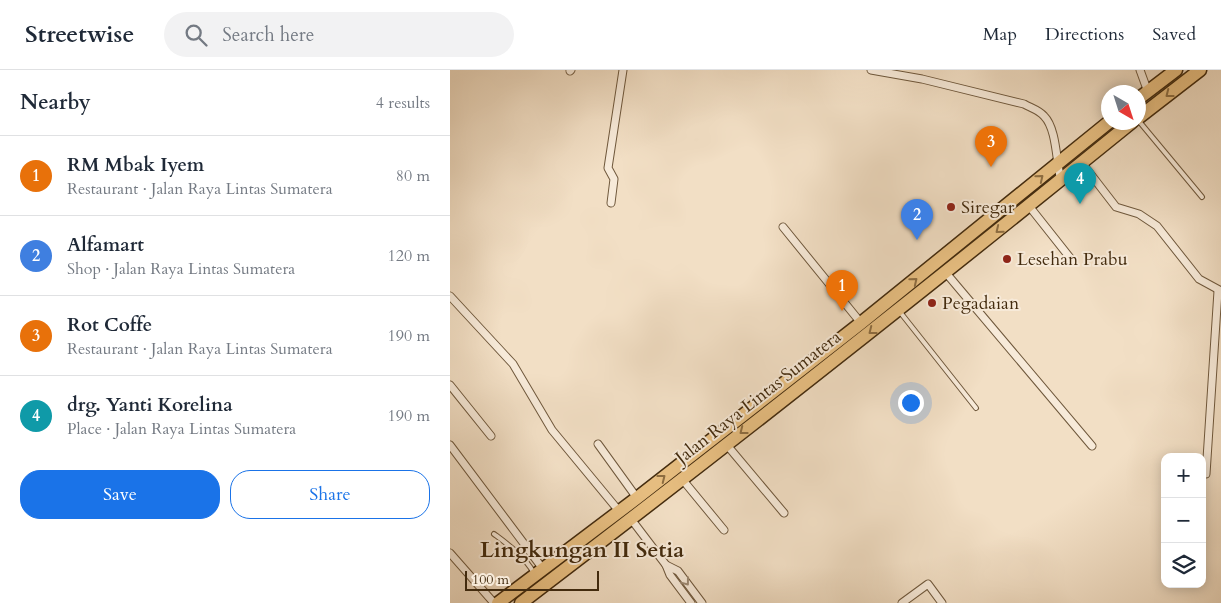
<!DOCTYPE html>
<meta charset="utf-8">
<style>
:root{--surface:#fff;--page:#f2f2f3;--text:#1f2937;--muted:#747a83;--line:#e0e1e3;--accent:#1a73e8}
body{margin:0;font-family:Cardo,serif;background:var(--page);color:var(--text)}
.controls{position:absolute;right:15px;bottom:15px;display:grid;overflow:hidden;border-radius:10px;box-shadow:0 2px 12px #0003}
.controls button{width:45px;height:45px;display:grid;place-items:center;padding:0;border:0;border-bottom:1px solid var(--line);background:var(--surface);color:var(--text);font:25px sans-serif}
.compass{position:absolute;left:651px;top:15px;width:45px;height:45px;border-radius:50%;background:var(--surface);box-shadow:0 2px 12px #0003;rotate:141deg}
.scale{position:absolute;left:15px;bottom:12px;width:134px;box-sizing:border-box;padding-left:5px;border:2px solid #432b0e;border-top:0;font-size:14px;line-height:18px;white-space:nowrap;color:#432b0e;-webkit-text-stroke:4px #f7ead9;paint-order:stroke}
.you{position:absolute;left:460px;top:332px;width:18px;height:18px;margin:-12px;border:4px solid #fff;border-radius:50%;background:#1a73e8;box-shadow:0 0 0 8px #1a73e833}
.badge{display:grid;place-items:center;width:32px;height:32px;border-radius:50%;background:var(--accent);color:#fff;font-size:16px;font-weight:700}
.pin{position:absolute;translate:-50% -41px;filter:drop-shadow(0 1px 2px #0008)}
.pin::after{content:'';position:absolute;top:26px;width:18px;height:15px;background:inherit;clip-path:polygon(0 0,100% 0,50% 100%)}
.list{margin:0;padding:0;list-style:none}
h2{display:flex;justify-content:space-between;align-items:center;height:65px;margin:0;padding:0 20px;font-size:21px}
h2 small{font-size:16px;font-weight:400;color:var(--muted)}
.list li{display:grid;grid-template-columns:32px 1fr auto;gap:15px;align-items:center;box-sizing:border-box;height:80px;padding:0 20px;border-top:1px solid var(--line)}
.list b{display:block;font-size:19px;white-space:nowrap}
.list p{margin:0;font-size:16px;white-space:nowrap;color:var(--muted)}
.list em{font-size:16px;font-style:normal;color:var(--muted)}
.actions{display:flex;gap:10px;padding:15px 20px}
.actions a{flex:1;padding:11px 0;border:1px solid var(--accent);border-radius:20px;text-align:center;font-size:18px;color:var(--accent)}
.actions .main{background:var(--accent);color:#fff}
.icon{flex:none;width:28px;height:28px;fill:none;stroke:currentColor;stroke-width:2;stroke-linecap:round;stroke-linejoin:round}
.map{position:relative;flex:none;width:771px;height:533px;overflow:hidden}
header{display:flex;align-items:center;gap:30px;box-sizing:border-box;height:70px;padding:0 25px;background:var(--surface);border-bottom:1px solid var(--line)}
header strong{font-size:24px}
nav{display:flex;gap:28px;margin-inline-start:auto;font-size:18px}
.search{width:350px;height:45px;background:var(--page);display:flex;align-items:center;gap:12px;box-sizing:border-box;padding:0 18px;border-radius:28px;color:var(--muted);font-size:19px}
main{display:flex}
aside{flex:1;background:var(--surface)}
.map>svg:first-child{display:block}
</style>
<header>
<strong>Streetwise</strong>
<div class="search"><svg class="icon" aria-label="search" viewBox="0 0 24 24"><circle cx="10" cy="10" r="6"/><path d="M15 15l6 6"/></svg>Search here</div>
<nav><a>Map</a><a>Directions</a><a>Saved</a></nav>
</header>
<main>
<aside>
<h2>Nearby<small>4 results</small></h2>
<ul class="list">
<li><span class="badge" style="background:#e8710a">1</span><div><b>RM Mbak Iyem</b><p>Restaurant · Jalan Raya Lintas Sumatera</p></div><em>80 m</em></li>
<li><span class="badge" style="background:#3f7fe0">2</span><div><b>Alfamart</b><p>Shop · Jalan Raya Lintas Sumatera</p></div><em>120 m</em></li>
<li><span class="badge" style="background:#e8710a">3</span><div><b>Rot Coffe</b><p>Restaurant · Jalan Raya Lintas Sumatera</p></div><em>190 m</em></li>
<li><span class="badge" style="background:#0f9aa8">4</span><div><b>drg. Yanti Korelina</b><p>Place · Jalan Raya Lintas Sumatera</p></div><em>190 m</em></li>
</ul>
<div class="actions"><a class="main">Save</a><a>Share</a></div>
</aside>
<div class="map">
<svg width="771" height="533" viewBox="0 0 771 533">
<rect width="100%" height="100%" fill="#f2dfc5"/>
<filter id="stains"><feTurbulence type="fractalNoise" baseFrequency=".004" numOctaves="4"/><feColorMatrix values="0 0 0 0 .2 0 0 0 0 .09 0 0 0 0 .02 0 0 0 .5 -.17"/></filter>
<radialGradient id="worn" r=".72"><stop offset=".6" stop-color="#630" stop-opacity="0"/><stop offset="1" stop-color="#630" stop-opacity=".3"/></radialGradient>
<g fill="none" stroke-linecap="round" stroke-linejoin="round">
<g stroke="#6f583c" stroke-width="6">
<g id="lane">
<polyline points="688,50 752,127"/>
<polyline points="450,242 526,338"/>
<path d="M44 464C60 476 74 486 84 503"/>
</g>
</g>
<g stroke="#6f583c" stroke-width="9">
<g id="street">
<path d="M421 0 472 9 574 34C581 38 589 40 594 46 607 59 606 92 611 111"/>
<polyline points="690,0 698,22"/>
<polyline points="120,1 121,0"/>
<polyline points="632,93 666,137 689,144 707,156 749,209 771,221"/>
<polyline points="161,133 164,109 158,98 173,0"/>
<polyline points="579,136 621,189"/>
<polyline points="333,157 411,253"/>
<polyline points="496,203 642,376"/>
<polyline points="0,226 63,294 102,360 169,441"/>
<polyline points="0,315 41,366"/>
<polyline points="148,374 187,428"/>
<polyline points="276,374 334,443"/>
<polyline points="0,375 93,499"/>
<polyline points="756,404 768,221"/>
<polyline points="232,409 274,460"/>
<polyline points="181,449 216,495 220,505 241,533"/>
<polyline points="0,483 44,533"/>
<polyline points="216,495 228,501 252,533"/>
<polyline points="452,533 478,514 492,533"/>
</g>
</g>
<g stroke="#432b0e" stroke-width="15">
<g id="highway">
<polyline points="688,29 726,0"/>
<polyline points="688,48 750,0"/>
<polyline points="48,533 187,428 411,253 659,52"/>
<path d="M71 533C277 376 481 215 682 52"/>
</g>
</g>
<use href="#lane" stroke="#f7ead9" stroke-width="4"/>
<use href="#street" stroke="#f7ead9" stroke-width="7"/>
<use href="#highway" stroke="#e9c082" stroke-width="12"/>
</g>
<defs><path id="oneway-chevron" d="M-2-3.5L2.5 0L-2 3.5" fill="none" stroke-width="1.6" stroke-linecap="round" stroke-linejoin="round" transform="scale(1.25)"/></defs>
<g stroke="#8e6e42">
<use href="#oneway-chevron" transform="translate(719 24) rotate(142)"/>
<use href="#oneway-chevron" transform="translate(590 108) rotate(-39)"/>
<use href="#oneway-chevron" transform="translate(549 160) rotate(141)"/>
<use href="#oneway-chevron" transform="translate(464 211) rotate(-39)"/>
<use href="#oneway-chevron" transform="translate(422 261) rotate(142)"/>
<use href="#oneway-chevron" transform="translate(293 361) rotate(142)"/>
<use href="#oneway-chevron" transform="translate(212 408) rotate(-38)"/>
</g>
<use stroke="#9d8a74" href="#oneway-chevron" transform="translate(236 512) rotate(53)"/>
<g fill="#8f2418" stroke="#f7ead9" stroke-width="2">
<circle cx="501" cy="137" r="5"/>
<circle cx="557" cy="189" r="5"/>
<circle cx="482" cy="233" r="5"/>
</g>
<g text-anchor="middle" stroke-width="4" stroke-linejoin="round" paint-order="stroke">
<g font-size="18" fill="#432b0e" stroke="#f7ead9" text-anchor="start">
<text x="511" y="143">Siregar</text>
<text x="567" y="195">Lesehan Prabu</text>
<text x="492" y="239">Pegadaian</text>
</g>
<g font-size="18" fill="#432b0e" stroke="#f7ead9">
<text transform="translate(308 327) rotate(-38)" y="6">Jalan Raya Lintas Sumatera</text>
</g>
<g font-size="22" font-weight="bold" fill="#432b0e" stroke="#f7ead9">
<text x="132" y="487">Lingkungan II Setia</text>
</g>
</g>
<rect width="100%" height="100%" filter="url(#stains)"/>
<rect width="100%" height="100%" fill="url(#worn)"/>
</svg>
<div class="controls">
<button>+</button>
<button>−</button>
<button><svg class="icon" aria-label="layers" viewBox="0 0 24 24"><path d="M12 4l9 5-9 5-9-5zM3 14l9 5 9-5"/></svg></button>
</div>
<svg class="compass" viewBox="-18 -18 36 36"><path d="M0-13l5 13h-10z" fill="#e53935"/><path d="M0 13l5-13h-10z" fill="#747a83"/></svg>
<div class="scale">100 m</div>
<div class="you"></div>
<div class="pin badge" style="left:392px;top:241px;background:#e8710a">1</div>
<div class="pin badge" style="left:467px;top:170px;background:#3f7fe0">2</div>
<div class="pin badge" style="left:541px;top:97px;background:#e8710a">3</div>
<div class="pin badge" style="left:630px;top:134px;background:#0f9aa8">4</div>
</div>
</main>
